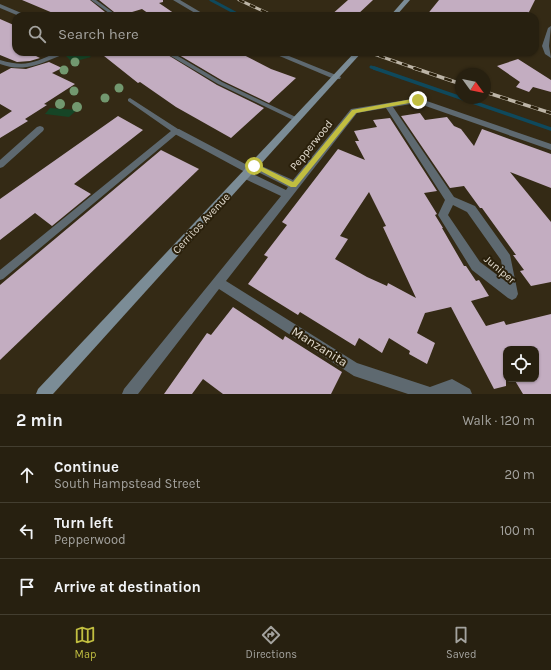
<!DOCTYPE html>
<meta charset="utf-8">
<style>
:root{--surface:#272010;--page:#332d1e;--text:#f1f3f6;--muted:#a4a39f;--line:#433e30;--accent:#c1be40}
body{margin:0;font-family:Karla,sans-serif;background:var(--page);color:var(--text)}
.controls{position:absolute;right:12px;bottom:12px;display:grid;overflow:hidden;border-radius:8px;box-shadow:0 1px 3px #0004}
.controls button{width:36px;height:36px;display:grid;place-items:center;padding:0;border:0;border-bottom:1px solid var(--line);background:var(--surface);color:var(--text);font:20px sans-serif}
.compass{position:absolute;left:455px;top:68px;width:36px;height:36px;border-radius:50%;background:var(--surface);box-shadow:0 1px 3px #0004;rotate:123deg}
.stop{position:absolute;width:12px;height:12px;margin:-9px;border:3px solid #c1be40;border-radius:50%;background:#fff}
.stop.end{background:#c1be40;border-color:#fff;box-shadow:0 1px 4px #0008}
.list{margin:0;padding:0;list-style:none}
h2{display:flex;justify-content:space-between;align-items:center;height:52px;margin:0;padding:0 16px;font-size:17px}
h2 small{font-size:13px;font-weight:400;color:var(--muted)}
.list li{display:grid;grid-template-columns:26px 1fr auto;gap:12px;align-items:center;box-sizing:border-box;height:56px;padding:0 16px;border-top:1px solid var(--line)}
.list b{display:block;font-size:15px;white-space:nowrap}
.list p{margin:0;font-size:13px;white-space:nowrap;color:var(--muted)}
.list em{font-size:13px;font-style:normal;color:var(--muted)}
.icon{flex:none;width:22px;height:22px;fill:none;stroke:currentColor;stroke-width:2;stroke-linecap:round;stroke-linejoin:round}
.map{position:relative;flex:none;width:551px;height:394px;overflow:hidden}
.search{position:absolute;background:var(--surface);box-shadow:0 1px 3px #0004;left:12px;right:12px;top:12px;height:44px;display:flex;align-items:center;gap:10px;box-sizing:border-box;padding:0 14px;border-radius:12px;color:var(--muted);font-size:15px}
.sheet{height:220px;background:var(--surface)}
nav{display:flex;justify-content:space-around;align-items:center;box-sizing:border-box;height:56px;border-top:1px solid var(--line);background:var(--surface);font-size:11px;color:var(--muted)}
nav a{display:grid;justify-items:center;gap:2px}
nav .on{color:var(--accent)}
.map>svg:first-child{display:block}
</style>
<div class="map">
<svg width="551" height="394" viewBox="0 0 551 394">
<rect width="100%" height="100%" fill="#342a15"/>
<g fill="#164526">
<polygon points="78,52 85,52 91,57 72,62 66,56"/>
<polygon points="50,108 77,110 69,117 45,114"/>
</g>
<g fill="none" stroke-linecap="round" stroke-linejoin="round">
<g stroke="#0f495c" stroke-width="3">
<polyline points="211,0 241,16"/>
<polyline points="326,52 330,53"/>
<polyline points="371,67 377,69"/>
</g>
<polyline stroke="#0f495c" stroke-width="3.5" points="374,68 551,129"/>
</g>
<g fill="#c3adc1" fill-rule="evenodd">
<polygon points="22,0 90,0 110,16 60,16"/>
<polygon points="99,0 163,0 163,2 159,3 178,16 152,16 142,9 119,16"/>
<polygon points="348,0 373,0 356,16 330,16"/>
<polygon points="439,0 535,0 527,16 426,16"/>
<polygon points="0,19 16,26 16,52 28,52 40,58 30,61 17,62 0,55"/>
<polygon points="99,52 125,52 128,55 135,52 163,52 217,85 264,108 231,138 176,107 140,82 138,83"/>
<polygon points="174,52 238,52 271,69 296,78 269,103 223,81"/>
<polygon points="518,59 551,80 551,92 533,87 529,92 516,87 520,82 497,66"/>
<polygon points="49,62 62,68 52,73 75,84 44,104 47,105 25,119 28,121 0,138 0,119 12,111 0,104 0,74 11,68 26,69"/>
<polygon points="420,113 425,120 447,117 454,126 461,129 474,146 482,129 551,154 551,188 510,172 551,222 551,282 531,286 520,271 524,270 513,255 516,255 482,208 480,208 464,186 450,188 401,116"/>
<polygon points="118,116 143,130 74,184 91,194 52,226 35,213 0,240 0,199"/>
<path d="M390 118 437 191 424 193 437 214 435 215 443 228H442L464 266H466L476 281 479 280 489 296 471 301 486 326 504 321 506 325 551 314V394H523L514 379H536V349H506V386L494 389 451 307 425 313 417 333 435 343 427 364 409 354 410 351 389 338 382 353 359 338 355 346 300 312 298 315 248 284 268 257 264 255 287 225 282 222 338 149 365 160 355 141H359L354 131 377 127 373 120ZM369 192 386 226 383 227 416 298 388 283 387 286 367 277 335 259 348 239 340 236Z"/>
<polygon points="161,150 199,169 0,360 0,285"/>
<polygon points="233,307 283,340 285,336 342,372 331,394 223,394 203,379 192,394 164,394 207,333 211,335"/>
</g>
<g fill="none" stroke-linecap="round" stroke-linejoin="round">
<g fill="#5e6970" fill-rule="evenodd">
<polygon points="91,0 96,0 118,16 113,16"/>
<path d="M58 52H66C62 55 57 57 52 59 34 67 18 71 0 64V60C27 68 34 62 58 52Z"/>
<polygon points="164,52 171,52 222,82 300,119 297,121 295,121 218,84"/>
<polygon points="130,98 178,129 179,131 178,133 3,279 0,280 0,270 171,131 128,101 128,99"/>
</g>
<g fill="#5e6970" fill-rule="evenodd">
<polygon points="173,0 180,0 207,16 200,16"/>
<polygon points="0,4 26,15 27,16 19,16 0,8"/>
<polygon points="551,26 549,46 551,58 545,54 542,46 548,28"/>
<polygon points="270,52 279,52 341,77 340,79 334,79"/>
<path d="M418 98 551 144V150L417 103 393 107 454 197 475 206 510 255 518 294 516 298 512 300 508 298 472 270 438 215 445 200 386 108 357 113 226 281 357 363 430 387 452 379 470 389 472 394H408L354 376 219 289 138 394H122L124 389 281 196 243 178 241 175 245 172 173 133 172 131 173 129H179L249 166 254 163 257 164 293 180 351 109ZM254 170 288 187 286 190 251 173ZM453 205 467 212 501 260 504 280 480 262 448 215Z"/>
<polygon points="40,126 43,127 44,129 43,131 3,167 0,168 0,160 37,127"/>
</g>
<g fill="#7b8c96" fill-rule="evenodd">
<polygon points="404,0 410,0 396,16 390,16"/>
<polygon points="355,52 362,52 53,394 36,394 38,389"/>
</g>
<g stroke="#bdb5a7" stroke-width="3">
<g id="rail-far1">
<polyline points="239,0 274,16"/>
<polyline points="368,52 417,69"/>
</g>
</g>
<g stroke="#bdb5a7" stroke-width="3.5">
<g id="rail">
<polyline points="414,68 461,84"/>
<polyline points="485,92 551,113"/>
</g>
</g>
<use href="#rail-far1" stroke="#2a200b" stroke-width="2" stroke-dasharray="6" stroke-linecap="butt"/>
<use href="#rail" stroke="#2a200b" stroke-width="2.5" stroke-dasharray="8" stroke-linecap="butt"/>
</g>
<g fill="#72986f">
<circle cx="75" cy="62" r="4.5"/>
<circle cx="64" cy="70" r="4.5"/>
<circle cx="119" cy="88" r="4.5"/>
<circle cx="74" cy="91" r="4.5"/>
<circle cx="105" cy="98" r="4.5"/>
<circle cx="60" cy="104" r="5"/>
<circle cx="77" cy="107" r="5"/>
</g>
<polygon fill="#c1be40" points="418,98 420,101 356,113 296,187 291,187 251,166 256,164 293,182 352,110"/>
<g text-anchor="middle" stroke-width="4" stroke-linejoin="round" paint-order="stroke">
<g font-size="11" fill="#e1dacd" stroke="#2a200b">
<text transform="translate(311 145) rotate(-51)" y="4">Pepperwood</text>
<text transform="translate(201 223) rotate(-47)" y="4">Cerritos Avenue</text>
<text transform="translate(500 269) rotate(40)" y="4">Juniper</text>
</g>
<g font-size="13" fill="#e1dacd" stroke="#2a200b">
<text transform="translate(320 346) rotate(32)" y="5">Manzanita</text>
</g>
</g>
</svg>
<div class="controls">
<button><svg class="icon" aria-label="locate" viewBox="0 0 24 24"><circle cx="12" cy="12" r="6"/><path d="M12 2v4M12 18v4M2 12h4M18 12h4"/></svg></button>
</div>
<svg class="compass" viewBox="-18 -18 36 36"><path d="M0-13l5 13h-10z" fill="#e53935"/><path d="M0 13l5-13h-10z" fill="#a4a39f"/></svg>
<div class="stop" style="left:254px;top:166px"></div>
<div class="stop end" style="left:418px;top:100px"></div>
<div class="search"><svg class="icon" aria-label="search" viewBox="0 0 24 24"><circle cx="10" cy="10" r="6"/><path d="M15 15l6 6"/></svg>Search here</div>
</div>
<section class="sheet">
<h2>2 min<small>Walk · 120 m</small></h2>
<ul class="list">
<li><svg class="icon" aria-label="ahead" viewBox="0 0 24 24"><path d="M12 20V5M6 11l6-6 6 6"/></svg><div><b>Continue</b><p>South Hampstead Street</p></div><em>20 m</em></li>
<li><svg class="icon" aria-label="left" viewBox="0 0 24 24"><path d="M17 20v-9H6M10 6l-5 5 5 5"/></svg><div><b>Turn left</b><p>Pepperwood</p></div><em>100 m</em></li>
<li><svg class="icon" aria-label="arrive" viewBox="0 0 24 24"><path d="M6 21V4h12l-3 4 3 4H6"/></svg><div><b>Arrive at destination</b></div></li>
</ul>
</section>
<nav>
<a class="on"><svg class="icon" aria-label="map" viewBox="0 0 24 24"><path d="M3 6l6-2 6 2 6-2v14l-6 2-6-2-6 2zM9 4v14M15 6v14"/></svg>Map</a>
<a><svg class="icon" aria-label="directions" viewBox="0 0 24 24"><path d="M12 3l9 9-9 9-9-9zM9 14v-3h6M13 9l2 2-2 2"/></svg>Directions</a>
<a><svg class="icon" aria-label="saved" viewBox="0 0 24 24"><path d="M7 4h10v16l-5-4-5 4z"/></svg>Saved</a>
</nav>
